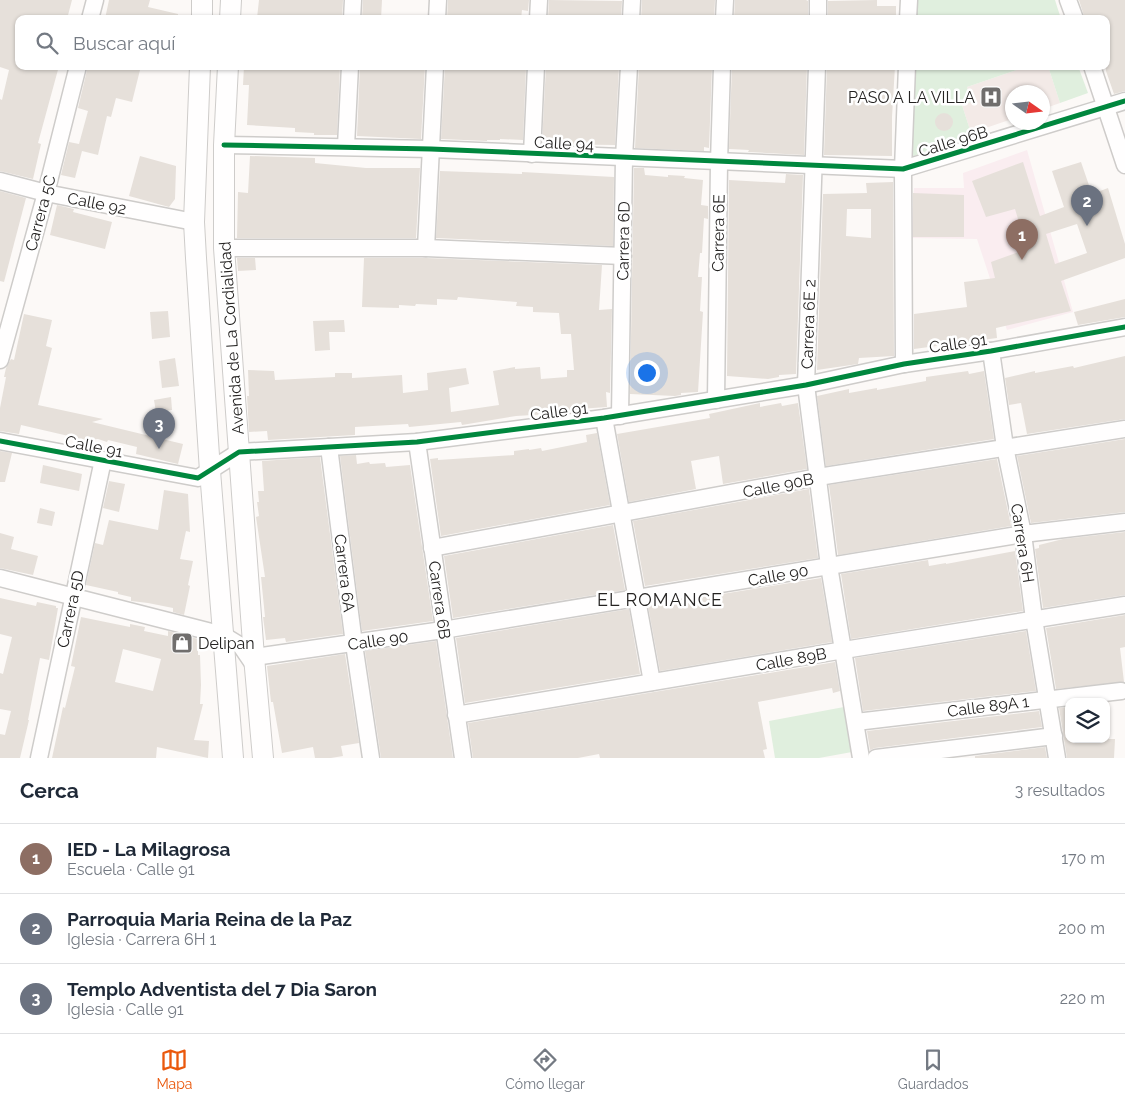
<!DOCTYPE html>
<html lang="es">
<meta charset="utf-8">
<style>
:root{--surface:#fff;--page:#f6f6f7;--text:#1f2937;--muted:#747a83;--line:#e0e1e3;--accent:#ea580c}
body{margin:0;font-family:Raleway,sans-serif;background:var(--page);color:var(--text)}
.controls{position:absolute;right:15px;bottom:15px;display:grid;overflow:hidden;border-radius:10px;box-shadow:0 1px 4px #0004}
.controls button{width:45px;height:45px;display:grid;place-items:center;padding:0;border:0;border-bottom:1px solid var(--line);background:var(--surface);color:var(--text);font:25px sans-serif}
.compass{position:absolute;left:1005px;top:85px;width:45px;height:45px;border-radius:50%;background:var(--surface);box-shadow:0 1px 4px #0004;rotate:104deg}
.you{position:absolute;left:646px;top:372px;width:18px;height:18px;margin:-12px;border:4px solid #fff;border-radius:50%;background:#1a73e8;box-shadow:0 0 0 8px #1a73e833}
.badge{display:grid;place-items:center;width:32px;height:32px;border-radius:50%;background:var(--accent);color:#fff;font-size:16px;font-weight:700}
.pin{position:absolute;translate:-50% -41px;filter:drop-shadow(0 1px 2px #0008)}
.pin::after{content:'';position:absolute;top:26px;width:18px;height:15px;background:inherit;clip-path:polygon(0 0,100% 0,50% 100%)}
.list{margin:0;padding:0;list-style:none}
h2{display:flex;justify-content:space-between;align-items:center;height:65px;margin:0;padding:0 20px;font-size:21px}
h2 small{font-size:16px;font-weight:400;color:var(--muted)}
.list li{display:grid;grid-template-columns:32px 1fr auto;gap:15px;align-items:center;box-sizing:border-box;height:70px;padding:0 20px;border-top:1px solid var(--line)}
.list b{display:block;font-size:19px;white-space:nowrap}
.list p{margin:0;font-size:16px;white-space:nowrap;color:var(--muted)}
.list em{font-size:16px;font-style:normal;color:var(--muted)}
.icon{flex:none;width:28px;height:28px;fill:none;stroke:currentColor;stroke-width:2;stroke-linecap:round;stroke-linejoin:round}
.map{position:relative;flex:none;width:1125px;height:758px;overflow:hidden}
.search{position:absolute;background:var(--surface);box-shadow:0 1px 4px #0004;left:15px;right:15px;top:15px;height:55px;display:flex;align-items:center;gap:12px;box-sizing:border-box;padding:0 18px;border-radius:10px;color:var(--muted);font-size:19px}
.sheet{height:275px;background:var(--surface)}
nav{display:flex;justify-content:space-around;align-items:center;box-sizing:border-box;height:70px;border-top:1px solid var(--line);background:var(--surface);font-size:14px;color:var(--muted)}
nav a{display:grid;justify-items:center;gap:2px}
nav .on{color:var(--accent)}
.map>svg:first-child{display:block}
</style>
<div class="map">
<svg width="1125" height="758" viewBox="0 0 1125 758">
<rect width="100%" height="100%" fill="#fcf9f7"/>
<polygon fill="#faedf0" points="1027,150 1073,312 1007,330 977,239 911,238 914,188 964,188 963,173"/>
<polygon fill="#f3eae7" points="1028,66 1048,66 1060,103 1043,109 1042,92 1012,92 1012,119 971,133 962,105 971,102 967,87"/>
<g fill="#e0efde">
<polygon points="915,0 1055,0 1061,19 914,19"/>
<polygon points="913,66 1028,66 967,87 971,102 962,105 971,133 909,158"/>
<polygon points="1048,66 1078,66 1088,93 1060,103"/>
<polygon points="844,707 852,752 819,758 775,758 769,721"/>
</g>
<g fill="#e6e0da" fill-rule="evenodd">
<polygon points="0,0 72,0 67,19 19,19 19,66 59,66 38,143 41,144 33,179 0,171 0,99 2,100 9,70 0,67"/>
<polygon points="109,0 150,0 148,7 178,14 178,19 105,19"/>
<polygon points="259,0 343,0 342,19 324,19 297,15 296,19 257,18"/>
<polygon points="363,0 382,0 381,19 362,19"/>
<polygon points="448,0 529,0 528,11 522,10 521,19 447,19"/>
<polygon points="549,0 622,1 621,19 548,19"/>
<polygon points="642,0 715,0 714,19 641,19"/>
<polygon points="735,0 806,0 808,1 808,19 734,19"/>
<polygon points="877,0 877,6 896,6 896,19 828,19 828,1"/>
<polygon points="1079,0 1125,0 1125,91 1114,94 1106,71 1106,19 1085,19"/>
<polygon points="88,66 123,66 140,70 132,102 116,98 111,117 107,116 98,155 82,151 75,178 61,175 69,142 79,144 88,111 78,108"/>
<polygon points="244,66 340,66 337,135 314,135 314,133 295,132 295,128 247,125 249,85 243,85"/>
<polygon points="360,66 425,66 421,139 357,136"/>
<polygon points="445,66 470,66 470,68 493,69 493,66 526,68 523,140 500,139 500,140 487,140 487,141 441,139"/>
<polygon points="546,66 619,66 615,145 542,144"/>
<polygon points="639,66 712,68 709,148 704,147 704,151 635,148"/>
<polygon points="732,66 807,66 804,155 748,152 749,150 729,149"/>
<polygon points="827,66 895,66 892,117 892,156 824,155"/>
<circle cx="944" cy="122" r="9"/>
<polygon points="140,156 176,166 175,199 169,207 129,196"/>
<polygon points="250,156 315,158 315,163 366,168 420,168 416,238 237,238 238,192 248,193"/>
<path d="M1023 162 1040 216 1064 207 1052 171 1081 162 1092 194 1108 188 1125 244V258L1061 281 1071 311 996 328 997 338 914 349V314L967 307 964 282 995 278 991 262 1027 249 1015 209 986 217 972 181ZM1077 224 1087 253 1055 264 1046 234Z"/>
<polygon points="634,168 644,168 645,175 668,177 668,175 685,176 684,178 703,180 701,205 708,206 708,219 704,218 702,253 700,253 698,277 702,277 700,311 703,312 698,392 681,393 681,395 675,396 630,394"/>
<polygon points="440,171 522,174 522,172 614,177 613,246 436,238"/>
<polygon points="786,174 803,175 796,374 779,375 779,377 768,379 727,376 729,180 785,183"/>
<path d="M893 182 894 356 859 358 858 364 817 370 823 194 867 193 866 183ZM847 209H871V238L846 236Z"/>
<polygon points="0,191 26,198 4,282 0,281"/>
<polygon points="913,193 964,195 964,237 913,237"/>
<polygon points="57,205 74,209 73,212 112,222 105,249 50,235"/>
<polygon points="237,258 255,258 256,270 238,271"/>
<polygon points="364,258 426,258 602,265 599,310 612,309 610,393 606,392 607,407 565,410 565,413 516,416 462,425 461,422 409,427 408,424 355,427 355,435 268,440 267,431 249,432 247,396 249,396 248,370 274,371 275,380 335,377 335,373 352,373 352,378 402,375 403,393 428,390 427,373 466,368 469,384 449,388 451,412 499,405 493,371 515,367 515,369 540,367 541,379 567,377 567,370 574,370 571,334 561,334 559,313 533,312 533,307 516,306 517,302 458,297 457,300 437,299 437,305 416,304 415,306 399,305 399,308 362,307"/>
<polygon points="1125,299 1125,317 1078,325 1074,312"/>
<polygon points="168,311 170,337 152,339 150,312"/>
<polygon points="24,314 52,320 46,346 52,348 38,405 103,419 92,422 183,444 178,464 136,454 137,447 108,440 107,442 98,439 73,441 73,437 21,425 19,434 0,431 0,408 6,377 4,377 6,368 11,359 14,360"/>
<polygon points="344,320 345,332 329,332 330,350 315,351 313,321"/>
<polygon points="1125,356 1125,419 1027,434 1021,403 1009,405 1005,378 1035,371 1035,373 1073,366 1074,368"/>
<polygon points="175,358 179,386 162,388 159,361"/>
<polygon points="968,371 969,374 984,371 994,439 826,466 817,396 849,389 849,393 877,388 877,390 926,381 926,377"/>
<polygon points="171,397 172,410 156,412 154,400"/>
<polygon points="760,403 760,407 781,403 782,406 798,403 807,469 723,484 719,456 691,461 696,489 629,502 617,434 710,418 709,414"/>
<polygon points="597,433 610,505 441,536 430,459 438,458 438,460 514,455 514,451 529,449 529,450 541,448 542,451 587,442 586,435"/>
<polygon points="1125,439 1125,512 1031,523 1017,456"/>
<polygon points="0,451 12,453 5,482 0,482"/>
<polygon points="356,455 357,464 369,462 370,464 385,463 386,467 410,465 433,621 362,631 340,456"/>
<polygon points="320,457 343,634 286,642 285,638 266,640 263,617 265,617 261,577 265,577 256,517 259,516 257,502 259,502 258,491 264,491 262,461"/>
<polygon points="997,459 1011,526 838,555 829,485"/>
<polygon points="43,465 82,474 79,491 40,483"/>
<polygon points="109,481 125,484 119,512 103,508"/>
<polygon points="809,489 818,558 645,586 633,521"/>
<polygon points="164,490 188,494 190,532 186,531 180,559 193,561 188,585 190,586 184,615 173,612 173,608 148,603 131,601 131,597 118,594 118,592 86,585 95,543 103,545 109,520 158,530"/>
<polygon points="40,508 55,512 52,526 37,523"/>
<polygon points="613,525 625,590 453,618 444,556"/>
<polygon points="1125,532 1125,595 1043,608 1035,549 1039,548 1039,545 1063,539"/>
<polygon points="0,533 14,537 11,549 38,556 33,575 0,568"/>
<polygon points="1015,551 1023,611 851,639 841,574 928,560 929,566 946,563 946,564"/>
<polygon points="821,578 832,642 660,671 648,606"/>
<polygon points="0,598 36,606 37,602 56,606 56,608 58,608 49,660 40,658 28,720 29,720 20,758 0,758 0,734 5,735 11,711 0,709 0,673 3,674 12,637 0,634"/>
<polygon points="629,609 640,674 465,703 456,638"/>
<polygon points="1125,615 1125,647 1120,648 1124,682 1056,689 1046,628"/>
<path d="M81 617 130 627V624L145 627 144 631 168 636V631L198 639V655H200L201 685 200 704H203L194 740 209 741 208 758 157 747 156 758H52L63 707 65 708 75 667 71 666ZM123 649 161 659 153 691 115 682Z"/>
<polygon points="1026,631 1036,691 863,711 855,658"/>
<polygon points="436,641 453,758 381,758 365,651"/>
<polygon points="345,654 359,743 341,746 343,756 331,758 315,758 313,747 282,753 273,702 271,702 267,666"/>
<polygon points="835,662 840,691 833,693 832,688 758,702 767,749 763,750 765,758 600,758 599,754 578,758 473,758 468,723"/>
<polygon points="1069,707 1069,739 1115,739 1114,758 1067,758 1059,708"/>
<polygon points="1039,711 1042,727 875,748 870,750 867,731"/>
<polygon points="1045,747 1047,758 975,758 975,756"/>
</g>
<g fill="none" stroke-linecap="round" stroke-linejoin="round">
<g stroke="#ceccca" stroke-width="19">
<g id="minor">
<polyline points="1068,0 1075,19"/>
<polyline points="90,19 95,0"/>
<polyline points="352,19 353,0"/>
<polyline points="437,19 438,0"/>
<polyline points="538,19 539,0"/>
<polyline points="631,19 632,0"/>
<polyline points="724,19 725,0"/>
<polyline points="818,19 818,0"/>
<polyline points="908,19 909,0"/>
<polyline points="817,66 806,385 829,566 861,758"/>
<polyline points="1092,66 1125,165"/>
<polyline points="224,145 431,149 903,169 1125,101"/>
<polyline points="346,146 350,66"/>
<polyline points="532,154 536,66"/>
<polyline points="0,181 46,193 194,222"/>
<polyline points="224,248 426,248 623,256"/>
<polyline points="426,248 435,66"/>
<polyline points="991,351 1005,447 1023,534 1034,619 1057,758"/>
<polyline points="0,360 46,193 78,66"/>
<polyline points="904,364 903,169 907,66"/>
<polyline points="716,400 719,162 722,66"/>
<polyline points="620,416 624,158 629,66"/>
<polyline points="604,418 652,682"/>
<polyline points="0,441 198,478 239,452 417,442 604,418 806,385 904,364 991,351 1125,327"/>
<polyline points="417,442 463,758"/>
<polyline points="329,447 354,644 371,758"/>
<polyline points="432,548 818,477 1125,429"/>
<polyline points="0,578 223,635 241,646 254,665"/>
<polyline points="254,657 443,630 1023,534 1125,522"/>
<polyline points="456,715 844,650 1125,605"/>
<polyline points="856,722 1121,691"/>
<polyline points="39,758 103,460"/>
<polyline points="876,758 1054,736"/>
</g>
</g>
<g stroke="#ceccca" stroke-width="22">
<g id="major">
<polyline points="202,19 202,0"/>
<polyline points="230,19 231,0"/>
<polyline points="200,66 194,222 196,258 210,471 233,758"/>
<polyline points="228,66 224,145 224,248 254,657 263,758"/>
</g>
</g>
<use href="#minor" stroke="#fffefe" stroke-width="16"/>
<use href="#major" stroke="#fffefe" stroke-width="20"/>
<g stroke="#fff" stroke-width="8">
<g id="cycleway">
<polyline points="224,145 431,149 903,169 1125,101"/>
<polyline points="0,441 198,478 239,452 417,442 604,418 806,385 904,364 991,351 1125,327"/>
</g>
</g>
<use href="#cycleway" stroke="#00873e" stroke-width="5"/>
</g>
<defs>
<g id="hospital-square" transform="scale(1.125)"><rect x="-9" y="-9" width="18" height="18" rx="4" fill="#706e6d" stroke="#fff"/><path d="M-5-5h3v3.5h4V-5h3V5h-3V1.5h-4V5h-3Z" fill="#fff"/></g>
<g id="shop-square" transform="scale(1.125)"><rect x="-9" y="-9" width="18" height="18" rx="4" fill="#706e6d" stroke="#fff"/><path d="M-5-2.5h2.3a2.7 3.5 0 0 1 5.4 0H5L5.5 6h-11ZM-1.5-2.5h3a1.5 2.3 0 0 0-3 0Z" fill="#fff"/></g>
</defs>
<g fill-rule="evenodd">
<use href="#hospital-square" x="991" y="97"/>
<use href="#shop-square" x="182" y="643"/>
</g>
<g text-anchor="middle" stroke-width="5" stroke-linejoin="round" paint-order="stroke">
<g font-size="16" fill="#252322" stroke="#fff" text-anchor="end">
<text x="975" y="103">PASO A LA VILLA</text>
<text x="198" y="649" text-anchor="start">Delipan</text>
</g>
<g font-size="16" fill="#252322" stroke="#fff">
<text transform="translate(953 141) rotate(-17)" y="6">Calle 96B</text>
<text transform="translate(564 143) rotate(3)" y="6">Calle 94</text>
<text transform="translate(97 203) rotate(11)" y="6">Calle 92</text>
<text transform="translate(40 213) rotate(-75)" y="6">Carrera 5C</text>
<text transform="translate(718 233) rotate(-89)" y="6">Carrera 6E</text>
<text transform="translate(623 241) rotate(-89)" y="6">Carrera 6D</text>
<text transform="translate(808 324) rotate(-88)" y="6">Carrera 6E 2</text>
<text transform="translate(231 338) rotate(-94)" y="6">Avenida de La Cordialidad</text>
<text transform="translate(958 343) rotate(-8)" y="6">Calle 91</text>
<text transform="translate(559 411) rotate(-7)" y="6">Calle 91</text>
<text transform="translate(94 446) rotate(11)" y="6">Calle 91</text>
<text transform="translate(778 485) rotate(-11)" y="6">Calle 90B</text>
<text transform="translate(1023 543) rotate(81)" y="6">Carrera 6H</text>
<text transform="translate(345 573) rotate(83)" y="6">Carrera 6A</text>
<text transform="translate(778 575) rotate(-10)" y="6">Calle 90</text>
<text transform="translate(440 600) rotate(82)" y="6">Carrera 6B</text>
<text transform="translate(70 609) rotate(-78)" y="6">Carrera 5D</text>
<text transform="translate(378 640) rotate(-8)" y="6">Calle 90</text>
<text transform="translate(791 659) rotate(-10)" y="6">Calle 89B</text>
<text transform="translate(988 706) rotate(-7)" y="6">Calle 89A 1</text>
</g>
<g font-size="18" letter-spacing="1" fill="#252322" stroke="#fff">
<text x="660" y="606">EL ROMANCE</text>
</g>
</g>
</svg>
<div class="controls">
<button><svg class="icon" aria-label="layers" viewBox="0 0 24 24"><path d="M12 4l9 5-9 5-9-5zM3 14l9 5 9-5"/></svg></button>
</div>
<svg class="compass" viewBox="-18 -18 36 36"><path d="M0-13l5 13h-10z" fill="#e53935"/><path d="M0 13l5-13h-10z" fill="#747a83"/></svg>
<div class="you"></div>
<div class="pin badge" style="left:1022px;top:260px;background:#8d6e63">1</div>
<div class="pin badge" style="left:1087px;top:226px;background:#6b7280">2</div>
<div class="pin badge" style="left:159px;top:449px;background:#6b7280">3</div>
<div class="search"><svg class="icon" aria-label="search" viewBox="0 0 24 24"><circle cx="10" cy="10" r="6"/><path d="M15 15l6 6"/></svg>Buscar aquí</div>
</div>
<section class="sheet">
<h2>Cerca<small>3 resultados</small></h2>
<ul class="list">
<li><span class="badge" style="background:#8d6e63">1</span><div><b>IED - La Milagrosa</b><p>Escuela · Calle 91</p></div><em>170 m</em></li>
<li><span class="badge" style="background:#6b7280">2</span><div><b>Parroquia Maria Reina de la Paz</b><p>Iglesia · Carrera 6H 1</p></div><em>200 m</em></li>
<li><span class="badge" style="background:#6b7280">3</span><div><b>Templo Adventista del 7 Dia Saron</b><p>Iglesia · Calle 91</p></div><em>220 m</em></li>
</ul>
</section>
<nav>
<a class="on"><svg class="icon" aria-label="map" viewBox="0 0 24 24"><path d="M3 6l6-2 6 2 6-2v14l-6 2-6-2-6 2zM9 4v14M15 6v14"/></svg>Mapa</a>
<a><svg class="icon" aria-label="directions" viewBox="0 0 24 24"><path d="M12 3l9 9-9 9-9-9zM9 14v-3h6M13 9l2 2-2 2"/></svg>Cómo llegar</a>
<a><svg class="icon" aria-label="saved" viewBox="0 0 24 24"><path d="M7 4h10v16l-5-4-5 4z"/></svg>Guardados</a>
</nav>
